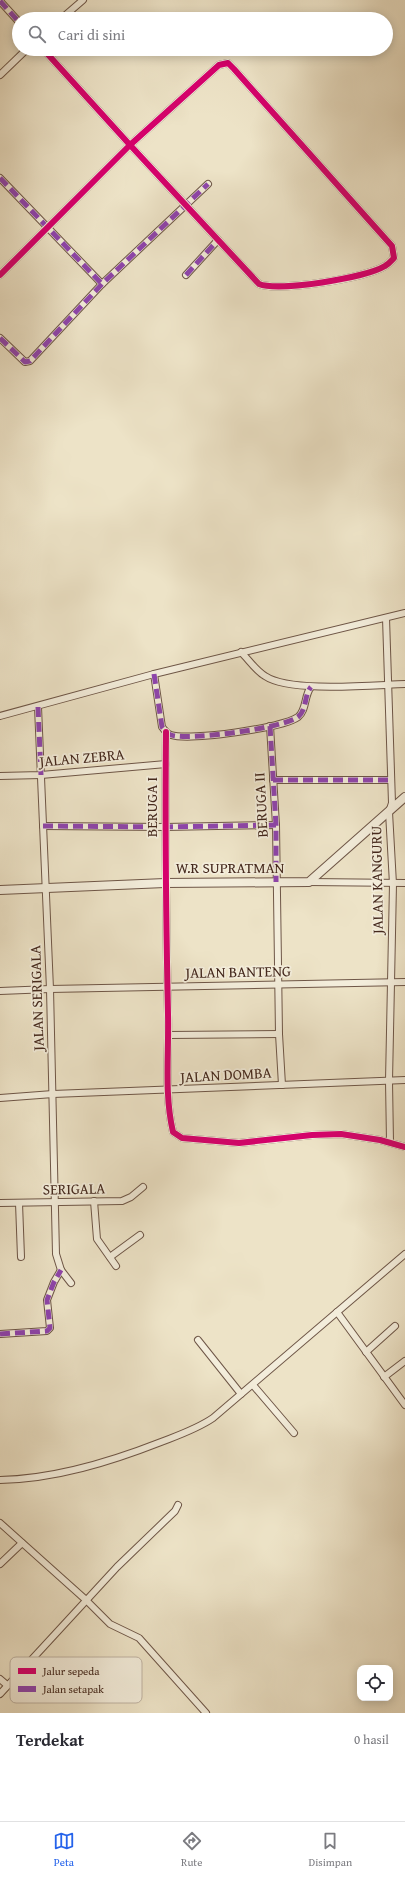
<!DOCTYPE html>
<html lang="id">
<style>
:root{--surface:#fff;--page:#f2f2f3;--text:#2b2b33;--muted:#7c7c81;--line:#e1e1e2;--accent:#2563eb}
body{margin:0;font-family:"Gentium Book Plus",serif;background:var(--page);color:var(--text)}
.controls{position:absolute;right:12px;bottom:12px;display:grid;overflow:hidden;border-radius:8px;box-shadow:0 2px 10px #0003}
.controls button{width:36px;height:36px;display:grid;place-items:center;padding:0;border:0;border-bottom:1px solid var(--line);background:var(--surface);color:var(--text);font:20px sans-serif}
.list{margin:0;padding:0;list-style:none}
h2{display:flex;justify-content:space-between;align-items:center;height:52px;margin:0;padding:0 16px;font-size:17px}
h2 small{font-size:13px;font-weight:400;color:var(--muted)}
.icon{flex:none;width:22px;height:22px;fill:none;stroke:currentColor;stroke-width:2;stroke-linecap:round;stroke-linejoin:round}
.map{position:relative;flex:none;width:405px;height:1713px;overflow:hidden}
.search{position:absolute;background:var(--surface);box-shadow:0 2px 10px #0003;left:12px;right:12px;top:12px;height:44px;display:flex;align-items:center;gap:10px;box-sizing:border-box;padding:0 14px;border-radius:22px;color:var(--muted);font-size:15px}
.sheet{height:108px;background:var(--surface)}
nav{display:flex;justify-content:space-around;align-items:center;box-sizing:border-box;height:56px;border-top:1px solid var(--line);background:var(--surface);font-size:11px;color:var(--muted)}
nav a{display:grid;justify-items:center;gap:2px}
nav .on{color:var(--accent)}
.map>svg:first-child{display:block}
</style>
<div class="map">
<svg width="405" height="1713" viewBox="0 0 405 1713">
<rect width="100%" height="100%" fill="#ede3c7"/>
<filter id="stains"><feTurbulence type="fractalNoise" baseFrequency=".005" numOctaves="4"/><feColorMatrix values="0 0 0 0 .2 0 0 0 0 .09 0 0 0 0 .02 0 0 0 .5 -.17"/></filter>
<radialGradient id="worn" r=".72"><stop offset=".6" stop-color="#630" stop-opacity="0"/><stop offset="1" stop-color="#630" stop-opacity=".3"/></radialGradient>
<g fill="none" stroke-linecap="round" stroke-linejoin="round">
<g stroke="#6e5647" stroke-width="8">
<g id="minor">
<polyline points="0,1 19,22"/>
<polyline points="61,19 83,0"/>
<polyline points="0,75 27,49"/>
<polyline points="0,178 102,284"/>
<path d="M0 275 130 145 219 65 228 63 234 69 392 246 394 258C391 261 389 264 385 266 365 278 279 292 259 284L130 145 43 49"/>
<polyline points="186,275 218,240"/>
<polyline points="0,338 25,362 30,361 102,284 208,184"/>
<polyline points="386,618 392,803 389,812 393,884 389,1081 390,1142"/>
<path d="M241 652C249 660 256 671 265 676 290 693 373 685 405 684"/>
<path d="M154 674 162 727C165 730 166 734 171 735 189 741 283 728 298 717 307 710 304 695 311 687"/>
<polyline points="38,707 50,989 56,1254 61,1270 71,1283"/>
<polyline points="0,716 154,674 405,613"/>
<polyline points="270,726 276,825 279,1034 282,1085"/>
<path d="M166 732C165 826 166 920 168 1014 169 1053 164 1094 173 1132L182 1138 239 1143 312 1135 341 1134 380 1140 405 1147"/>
<polyline points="0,776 41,775 166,764"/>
<polyline points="273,780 391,780"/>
<polyline points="43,826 165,827 276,825"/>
<polyline points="309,882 405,883"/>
<polyline points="0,991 50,989 405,982"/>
<polyline points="169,1035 279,1034"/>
<polyline points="0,1098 53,1094 405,1080"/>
<polyline points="94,1201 97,1239 116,1266"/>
<polyline points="0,1203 122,1201 131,1197 143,1187"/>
<polyline points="19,1203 21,1257"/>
<polyline points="110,1257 140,1235"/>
<polyline points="337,1312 405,1405"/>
<polyline points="0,1334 47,1331 50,1328 47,1300 54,1282 61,1270"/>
<polyline points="198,1340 241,1394"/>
<polyline points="366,1352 395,1326"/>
<polyline points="384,1377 405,1361"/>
<polyline points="253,1385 294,1433"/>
<path d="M0 1480C55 1479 110 1462 161 1442 179 1435 197 1429 213 1418L405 1254"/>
<polyline points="0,1523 86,1600 110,1624 139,1638 206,1713"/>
<polyline points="0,1564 22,1543"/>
<polyline points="0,1679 7,1685"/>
<polyline points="0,1694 117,1567 175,1511 178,1505"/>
</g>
</g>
<g stroke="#6e5647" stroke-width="10">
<polyline id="tertiary" points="0,890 165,883 309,882 405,797"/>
</g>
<use href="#minor" stroke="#f3eddb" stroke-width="6"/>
<use href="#tertiary" stroke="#f3eddb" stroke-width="8"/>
<g stroke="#8e44ad" stroke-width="5" stroke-dasharray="10 5" stroke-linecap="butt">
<polyline points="0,1 19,22"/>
<polyline points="0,178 102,284"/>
<polyline points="186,275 218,240"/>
<polyline points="0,338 25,362 30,361 102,284 208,184"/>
<path d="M154 674 162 727C165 730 166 734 171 735 189 741 283 728 298 717 307 710 304 695 311 687"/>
<polyline points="38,707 41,775"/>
<polyline points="270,726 276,825 276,882"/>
<polyline points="273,780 391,780"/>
<polyline points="43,826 165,827 276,825"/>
<polyline points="0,1334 47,1331 50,1328 47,1300 54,1282 61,1270"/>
</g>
<g stroke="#f3eddb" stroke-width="8">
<g id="cycleway">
<path d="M0 275 130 145 219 65 228 63 234 69 392 246 394 258C391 261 389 264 385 266 365 278 279 292 259 284L130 145 43 49"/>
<path d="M166 732C165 826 166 920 168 1014 169 1053 164 1094 173 1132L182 1138 239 1143 312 1135 341 1134 380 1140 405 1147"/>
</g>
</g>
<use href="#cycleway" stroke="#d6006c" stroke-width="6"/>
</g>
<g text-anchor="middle" stroke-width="3.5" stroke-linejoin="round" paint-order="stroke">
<g font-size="15" fill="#43271c" stroke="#f3eddb">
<text transform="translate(82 758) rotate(-5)" y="5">JALAN ZEBRA</text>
<text transform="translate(261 805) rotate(-93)" y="5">BERUGA II</text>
<text transform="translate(152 807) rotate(-90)" y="5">BERUGA I</text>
<text x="230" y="873">W.R SUPRATMAN</text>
<text transform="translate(377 880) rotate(-91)" y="5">JALAN KANGURU</text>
<text transform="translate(238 972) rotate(-1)" y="5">JALAN BANTENG</text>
<text transform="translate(37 998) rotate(-92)" y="5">JALAN SERIGALA</text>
<text transform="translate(226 1075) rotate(-3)" y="5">JALAN DOMBA</text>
<text transform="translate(74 1189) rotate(-1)" y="5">SERIGALA</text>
</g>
</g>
<rect x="10" y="1657" width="132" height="46" rx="6" fill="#f3eddb" stroke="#beb2a2" stroke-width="1"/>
<rect x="18" y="1668" width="18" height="6" fill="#d6006c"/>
<rect x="18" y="1686" width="18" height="6" fill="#8e44ad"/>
<g font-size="11" fill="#43271c">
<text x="43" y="1675">Jalur sepeda</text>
<text x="43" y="1693">Jalan setapak</text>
</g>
<rect width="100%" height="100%" filter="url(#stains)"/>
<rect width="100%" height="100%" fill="url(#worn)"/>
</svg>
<div class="controls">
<button><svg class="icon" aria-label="locate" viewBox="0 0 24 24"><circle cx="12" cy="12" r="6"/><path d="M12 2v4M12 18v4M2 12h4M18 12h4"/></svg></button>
</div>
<div class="search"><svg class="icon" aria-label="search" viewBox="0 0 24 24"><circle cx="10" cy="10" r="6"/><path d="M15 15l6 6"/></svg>Cari di sini</div>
</div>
<section class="sheet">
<h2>Terdekat<small>0 hasil</small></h2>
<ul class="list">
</ul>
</section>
<nav>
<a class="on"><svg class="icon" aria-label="map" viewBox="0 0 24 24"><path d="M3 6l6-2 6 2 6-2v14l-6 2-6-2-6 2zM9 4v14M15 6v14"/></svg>Peta</a>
<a><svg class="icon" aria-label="directions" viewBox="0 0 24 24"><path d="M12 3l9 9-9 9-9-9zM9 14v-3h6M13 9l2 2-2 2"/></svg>Rute</a>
<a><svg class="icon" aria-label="saved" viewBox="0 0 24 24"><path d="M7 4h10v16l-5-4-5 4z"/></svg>Disimpan</a>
</nav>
